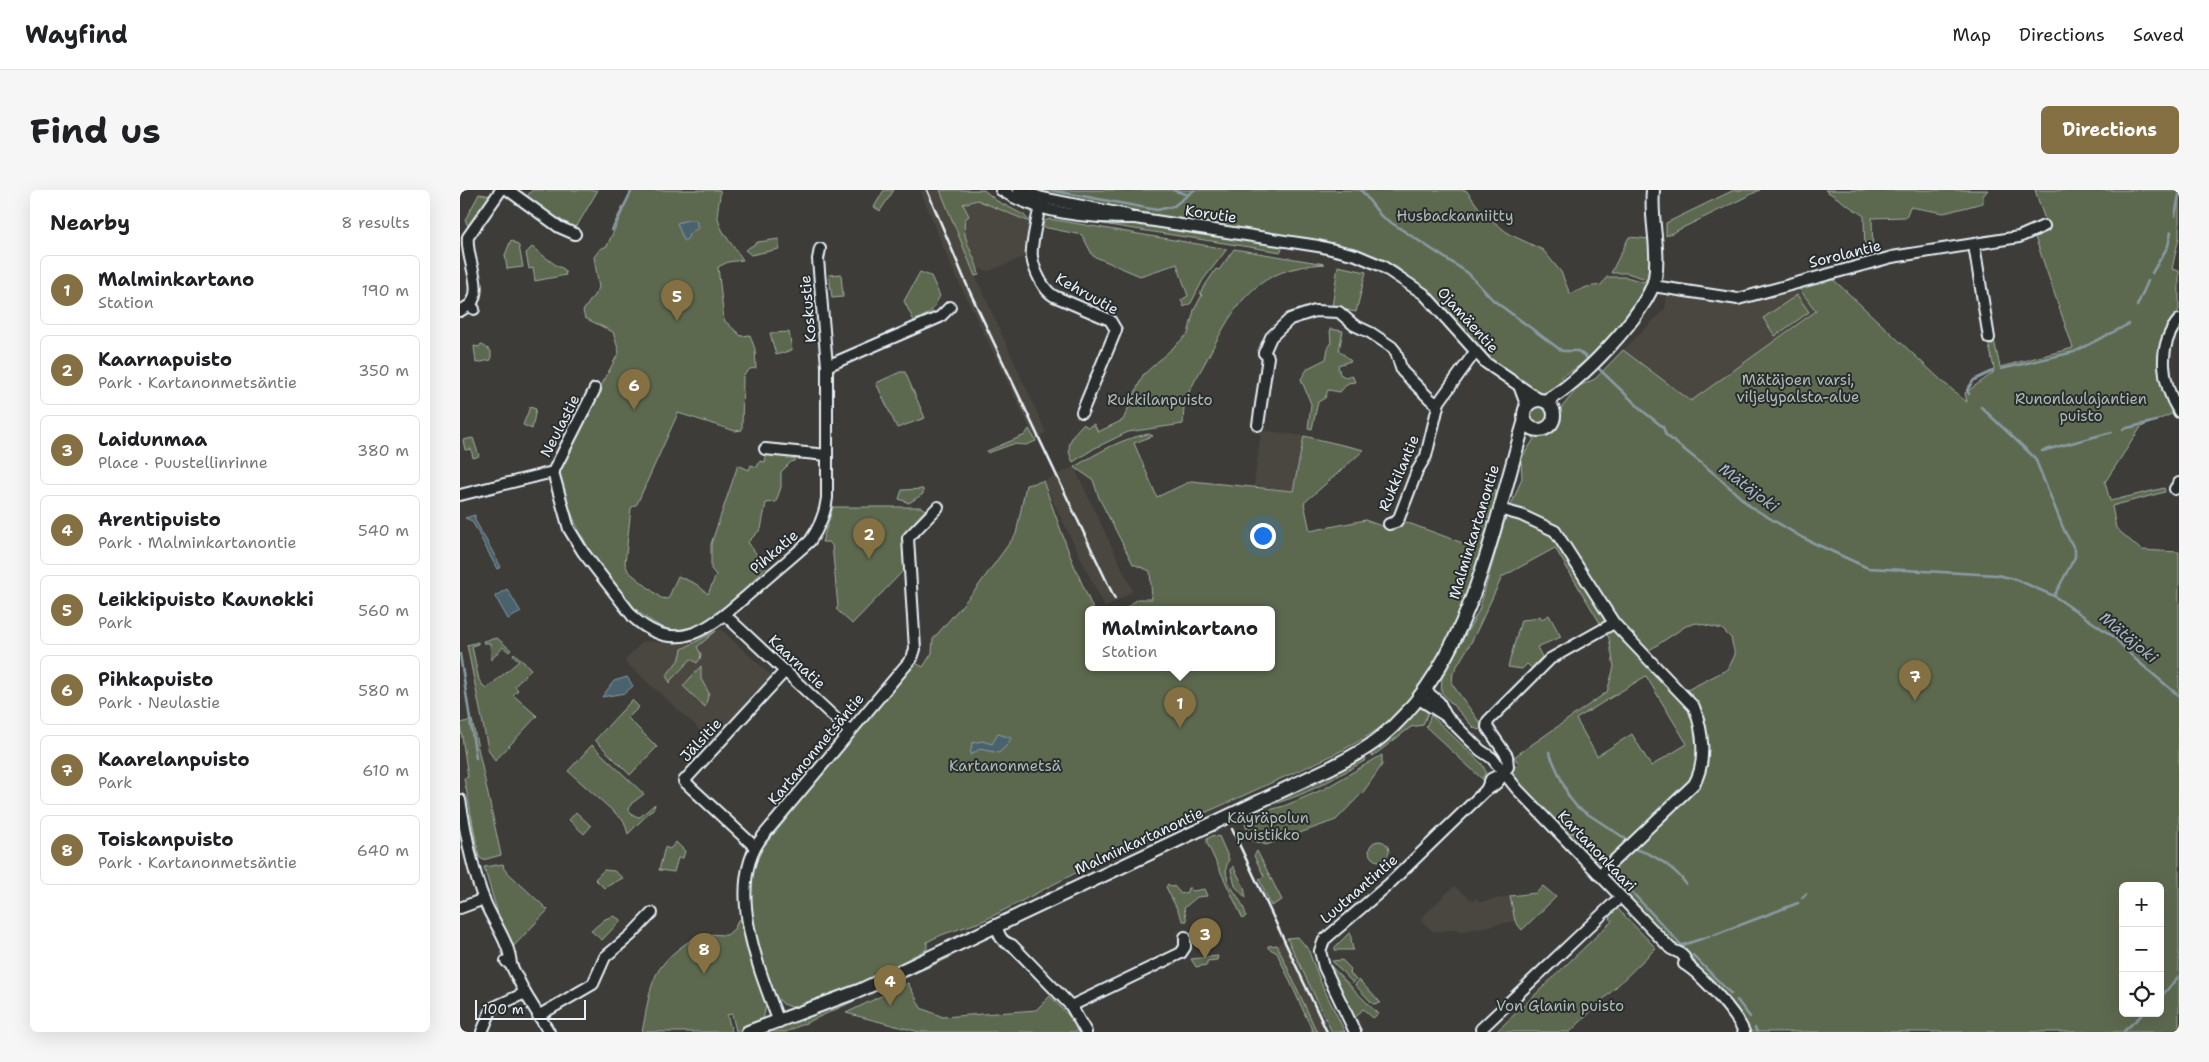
<!DOCTYPE html>
<meta charset="utf-8">
<style>
:root{--surface:#fff;--page:#f6f6f6;--text:#202124;--muted:#757577;--line:#e0e0e0;--accent:#847042}
body{margin:0;font-family:"Shantell Sans",sans-serif;background:var(--page);color:var(--text)}
.controls{position:absolute;right:15px;bottom:15px;display:grid;overflow:hidden;border-radius:8px;box-shadow:0 5px 20px #0002}
.controls button{width:45px;height:45px;display:grid;place-items:center;padding:0;border:0;border-bottom:1px solid var(--line);background:var(--surface);color:var(--text);font:25px sans-serif}
.scale{position:absolute;left:15px;bottom:12px;width:111px;box-sizing:border-box;padding-left:5px;border:2px solid #e8f1f8;border-top:0;font-size:14px;line-height:18px;white-space:nowrap;color:#e8f1f8;-webkit-text-stroke:4px #2a2d2e;paint-order:stroke}
.you{position:absolute;left:802px;top:345px;width:18px;height:18px;margin:-12px;border:4px solid #fff;border-radius:50%;background:#1a73e8;box-shadow:0 0 0 8px #1a73e833}
.badge{display:grid;place-items:center;width:32px;height:32px;border-radius:50%;background:var(--accent);color:#fff;font-size:16px;font-weight:700}
.pin{position:absolute;translate:-50% -41px;filter:drop-shadow(0 1px 2px #0008)}
.pin::after{content:'';position:absolute;top:26px;width:18px;height:15px;background:inherit;clip-path:polygon(0 0,100% 0,50% 100%)}
.popup{position:absolute;left:625px;top:416px;width:190px;height:65px;box-sizing:border-box;display:grid;place-content:center;border-radius:8px;background:var(--surface);filter:drop-shadow(0 1px 4px #0005);font-size:16px;white-space:nowrap;color:var(--muted)}
.popup b{font-size:19px;color:var(--text)}
.popup::after{content:'';position:absolute;left:50%;top:100%;margin-left:-10px;border:10px solid transparent;border-top-color:var(--surface)}
.list{margin:0;padding:0;list-style:none}
h2{display:flex;justify-content:space-between;align-items:center;height:65px;margin:0;padding:0 20px;font-size:21px}
h2 small{font-size:16px;font-weight:400;color:var(--muted)}
.list li{display:grid;grid-template-columns:32px 1fr auto;gap:15px;align-items:center;box-sizing:border-box;height:70px;margin:0 10px 10px;padding:0 10px;border:1px solid var(--line);border-radius:8px}
.list b{display:block;font-size:19px;white-space:nowrap}
.list p{margin:0;font-size:16px;white-space:nowrap;color:var(--muted)}
.list em{font-size:16px;font-style:normal;color:var(--muted)}
.icon{flex:none;width:28px;height:28px;fill:none;stroke:currentColor;stroke-width:2;stroke-linecap:round;stroke-linejoin:round}
.map{position:relative;flex:none;width:1719px;height:842px;overflow:hidden;border-radius:8px}
header{display:flex;align-items:center;gap:30px;box-sizing:border-box;height:70px;padding:0 25px;background:var(--surface);border-bottom:1px solid var(--line)}
header strong{font-size:24px}
nav{display:flex;gap:28px;margin-inline-start:auto;font-size:18px}
.intro{display:flex;align-items:center;justify-content:space-between;box-sizing:border-box;height:120px;padding:0 30px}
h1{margin:0;font-size:35px}
.button{padding:12px 22px;border-radius:8px;background:var(--accent);color:#fff;font-size:18px;font-weight:700}
main{display:flex;gap:30px;padding:0 30px}
aside{flex:1;background:var(--surface);border-radius:8px;box-shadow:0 5px 20px #0002}
.map>svg:first-child{display:block}
</style>
<header>
<strong>Wayfind</strong>
<nav><a>Map</a><a>Directions</a><a>Saved</a></nav>
</header>
<div class="intro"><h1>Find us</h1><a class="button">Directions</a></div>
<main>
<aside>
<h2>Nearby<small>8 results</small></h2>
<ul class="list">
<li><span class="badge">1</span><div><b>Malminkartano</b><p>Station</p></div><em>190 m</em></li>
<li><span class="badge">2</span><div><b>Kaarnapuisto</b><p>Park · Kartanonmetsäntie</p></div><em>350 m</em></li>
<li><span class="badge">3</span><div><b>Laidunmaa</b><p>Place · Puustellinrinne</p></div><em>380 m</em></li>
<li><span class="badge">4</span><div><b>Arentipuisto</b><p>Park · Malminkartanontie</p></div><em>540 m</em></li>
<li><span class="badge">5</span><div><b>Leikkipuisto Kaunokki</b><p>Park</p></div><em>560 m</em></li>
<li><span class="badge">6</span><div><b>Pihkapuisto</b><p>Park · Neulastie</p></div><em>580 m</em></li>
<li><span class="badge">7</span><div><b>Kaarelanpuisto</b><p>Park</p></div><em>610 m</em></li>
<li><span class="badge">8</span><div><b>Toiskanpuisto</b><p>Park · Kartanonmetsäntie</p></div><em>640 m</em></li>
</ul>
</aside>
<div class="map">
<svg width="1719" height="842" viewBox="0 0 1719 842">
<rect width="100%" height="100%" fill="#3d3c38"/>
<filter id="ink" filterUnits="userSpaceOnUse"><feTurbulence type="fractalNoise" baseFrequency=".02" numOctaves="2"/><feDisplacementMap in="SourceGraphic" scale="10" xChannelSelector="R" yChannelSelector="G"/><feConvolveMatrix kernelMatrix="1 2 1 2 8 2 1 2 1" color-interpolation-filters="sRGB"/></filter>
<g filter="url(#ink)">
<g fill="#4a463f">
<polygon points="460,0 480,0 501,54 586,242 576,251 491,76"/>
<polygon points="517,10 570,32 564,67 530,81 518,79 509,60 503,40 505,29 503,14"/>
<polygon points="1338,97 1356,120 1231,211 1163,160 1205,119 1207,103 1280,114"/>
<polygon points="801,240 844,246 833,301 794,296"/>
<polygon points="614,277 673,401 645,418 583,291"/>
<polygon points="257,440 262,440 315,489 249,555 235,535 164,471 183,451 219,454 245,448"/>
<polygon points="994,696 1013,711 1016,708 1020,712 1050,706 1055,731 999,742 996,739 973,742 960,729"/>
<polygon points="827,748 872,842 857,842 817,755"/>
</g>
<g fill="#5d6950" stroke="#a2ada4" fill-rule="evenodd">
<polygon points="72,0 138,0 114,41 103,37 65,9"/>
<path d="M172 0H260C261 9 256 20 258 28 261 44 275 57 283 70L268 72 258 77 264 130 281 146 290 145 295 159 296 178 290 179 283 186 282 240 275 241 218 223 177 314 171 318 165 373 168 381 201 408 208 409 218 386 236 394 248 404 256 385 251 379V354L278 275 289 280 291 275 297 277 300 271 305 272 307 262 337 266 335 271 331 272 321 282V297L316 312 306 313 301 339 288 352 306 378C285 397 254 438 223 441 172 446 101 327 100 281 100 276 103 271 104 266L159 162 153 142 125 128 123 121 139 98 134 67 140 59 147 56Z"/>
<polygon points="424,0 434,0 420,21 414,17"/>
<path d="M480 0H524L537 11 564 25 570 32 517 10 503 14 509 26 505 29C501 51 516 65 519 85L515 86Z"/>
<path d="M576 0H1006L1022 22 1049 44 1083 60 1101 82 1110 104 1127 97 1141 95 1147 87H1166L1184 92 1186 89 1167 83H1151L1169 47 1191 49C1191 60 1194 76 1190 87 1179 123 1136 170 1102 186L1103 194 1084 206 1079 205 1030 170 969 103 937 77 918 67 873 54 685 23Z"/>
<polygon points="1274,0 1300,0 1206,46 1206,33"/>
<polygon points="1365,0 1528,0 1523,6 1523,13 1484,23 1450,17 1446,27 1412,28 1413,67 1405,69 1404,26"/>
<path d="M1575 0H1719V47L1712 79 1719 81V120L1703 146 1698 171 1705 203 1714 223 1681 237 1645 292 1650 311 1704 298 1705 302 1652 316 1656 338 1681 360 1719 362V842H1291L1277 818 1051 585 1052 578 1059 574 1054 567 1147 502 1154 477 1149 448 1095 358 1042 387 1013 449 993 483 992 494 1023 537 1019 540 1014 538 981 502 982 488 1019 420 1044 333 1062 288 1061 269 1074 249 1072 248 1091 239 1097 231 1098 222 1119 196 1135 189 1163 160 1231 211 1356 121 1338 97 1370 90H1374L1482 191 1507 212 1505 203 1533 183 1534 178 1528 151 1534 150 1540 177 1613 158 1575 47 1587 36ZM1237 433 1262 439 1271 448 1275 465 1268 479 1227 500 1188 461 1226 436ZM1186 486 1227 554 1191 576 1172 544 1137 566 1116 529ZM1663 696H1700V823H1663Z"/>
<polygon points="19,4 33,6 9,38 5,30"/>
<polygon points="590,29 767,59 743,90 731,113 724,117 721,110 728,106 717,74 680,86 633,66 622,45 583,37 584,31"/>
<polygon points="637,29 670,32 823,55 821,62 636,33"/>
<polygon points="319,49 319,59 291,65 285,60 298,52"/>
<polygon points="51,50 59,56 63,77 47,79 45,65"/>
<polygon points="72,57 97,76 104,79 106,85 75,91 73,78 69,79 66,63"/>
<path d="M774 59 865 74C796 78 777 111 748 167 741 181 731 196 725 211 723 218 724 227 723 234L668 242 635 258 613 272C604 256 612 245 623 234L628 237 634 234 638 242 663 230 683 185 728 144 734 120 742 105 740 103 756 79 759 80Z"/>
<polygon points="878,76 906,82 896,122 872,117"/>
<polygon points="460,82 471,86 480,106 471,122 454,131 444,111"/>
<polygon points="381,84 383,107 372,108 369,85"/>
<polygon points="1337,105 1349,122 1315,146 1303,128"/>
<polygon points="870,139 883,141 879,160 891,171 878,175 880,184 885,187 892,185 895,192 888,193 880,202 868,200 865,208 858,212 852,239 848,238 851,214 841,189 848,178 866,169 868,158 871,154"/>
<polygon points="329,142 332,160 316,165 310,143"/>
<polygon points="21,154 31,161 31,170 16,173 14,156 19,157"/>
<polygon points="440,182 445,182 465,228 437,238 416,193"/>
<circle cx="1080" cy="224" r="9"/>
<polygon points="70,217 76,219 72,239 63,235"/>
<polygon points="569,239 576,251 566,255 553,254 528,263 527,261 565,245"/>
<path d="M689 244 693 246 674 253 697 307 731 291 833 301 844 246 904 260 844 313 850 341 905 330 933 340 943 331 1008 355 1020 320 1023 330 1028 332C1025 381 977 490 940 522 901 557 847 576 800 598 751 621 701 641 652 665 610 685 568 708 527 729 507 738 486 741 467 752V759L404 792 344 816 335 818 323 814C308 800 304 777 300 758 293 731 285 699 295 672 301 656 314 645 324 632 365 577 410 525 454 472L463 477 472 463 473 449 516 399 556 344 566 295 583 291 611 368 633 419H629V477H811V419H665L677 409H692L690 381 673 374 639 308 633 290 614 277C638 263 661 248 689 244Z"/>
<polygon points="13,248 19,266 13,268 11,259 5,260 3,250"/>
<polygon points="463,299 463,304 449,313 439,309 442,300"/>
<polygon points="1036,299 1035,316 1031,330 1024,326 1024,313"/>
<polygon points="373,317 461,317 465,320 442,345 445,379 392,434 376,419 378,417 372,355 369,352 362,352"/>
<polygon points="1089,425 1101,447 1077,457 1082,467 1072,478 1067,474 1062,479 1048,477 1061,430 1072,429 1080,426 1082,429"/>
<polygon points="256,441 237,457 241,464 240,469 237,473 231,469 210,491 211,494 206,486 220,468 222,459"/>
<polygon points="37,448 51,460 49,462 43,457 31,470 30,453 24,453 23,451"/>
<polygon points="18,452 18,454 12,456 19,490 26,499 59,471 53,465 54,463 71,479 55,496 58,500 53,505 77,526 35,571 28,559 7,455"/>
<polygon points="241,476 241,489 249,503 245,517 223,496"/>
<polygon points="172,510 179,517 168,528 197,557 170,585 135,550"/>
<polygon points="963,518 969,520 963,535 951,537 913,566 908,563 925,551 958,519"/>
<polygon points="971,525 1022,574 1026,582 1022,589 966,537"/>
<polygon points="12,530 41,665 23,670 19,667 11,625 18,667 15,668 6,625 11,624 4,588 8,587 0,533"/>
<polygon points="132,555 184,604 171,614 169,620 174,626 180,627 195,614 194,618 168,644 164,631 108,581"/>
<path d="M904 565 906 570C873 589 837 611 798 617Z"/>
<polygon points="922,565 922,575 904,601 876,630 806,655 791,650 785,634 790,627 798,623 824,616 864,599"/>
<polygon points="116,622 131,636 124,644 109,630"/>
<path d="M754 645 756 647 759 646 769 669C758 692 783 705 786 726L783 729 747 653V649Z"/>
<circle cx="919" cy="661" r="10"/>
<polygon points="216,652 225,661 223,668 218,668 214,682 199,680 205,657 210,659"/>
<polygon points="797,661 822,710 811,716 799,689 804,686 794,666"/>
<polygon points="43,674 44,679 88,720 51,759 41,734 24,677"/>
<polygon points="773,676 784,697 786,708 775,696 771,680"/>
<polygon points="144,680 154,681 163,688 144,698 135,689"/>
<polygon points="708,694 712,697 714,696 721,704 727,702 728,698 730,698 733,701 744,699 747,706 737,707 724,718 727,731 723,731 706,697"/>
<polygon points="1083,696 1096,707 1062,740 1055,731 1050,706 1076,703"/>
<polygon points="1153,718 1157,718 1196,758 1110,842 1036,842 1152,731 1146,723"/>
<polygon points="154,726 161,730 142,750 131,741 145,729"/>
<path d="M278 730H283L295 784 306 815 303 830 276 841 272 824 267 825 272 842H182C186 824 188 802 196 785 203 770 224 752 240 746 249 743 258 745 267 745L275 738Z"/>
<polygon points="890,742 893,760 875,760 875,757"/>
<polygon points="838,747 848,759 861,793 885,842 872,842 827,748"/>
<polygon points="817,755 857,842 853,842 817,763 808,758 808,756"/>
<polygon points="490,764 491,767 326,842 307,842 390,809"/>
<polygon points="758,766 757,770 747,771 747,775 736,777 731,769"/>
<polygon points="882,770 891,779 890,783 896,790 893,793 872,771"/>
<polygon points="866,771 918,824 913,828 903,819 895,828 898,832 896,835"/>
<polygon points="899,790 921,813 913,814 895,795"/>
<polygon points="448,793 461,818 483,827 576,820 590,806 611,828 618,842 459,842 386,823"/>
</g>
<g fill="#49626d" stroke="#899ba5">
<polygon points="228,30 236,30 238,38 229,44 228,48 224,51 217,33"/>
<polygon points="15,325 15,330 41,377 37,379 12,331 5,328"/>
<polygon points="47,399 61,422 48,429 35,406"/>
<polygon points="167,487 173,496 165,503 142,507 154,491"/>
<polygon points="538,544 551,548 548,554 539,563 520,559 510,565 512,553 522,551 532,554"/>
</g>
<g fill="none" stroke-linecap="round" stroke-linejoin="round">
<g stroke="#899ba5" stroke-width="2.5">
<polyline points="590,0 697,20 714,16 734,0"/>
<polyline points="713,0 728,5"/>
<polyline points="901,0 921,26 1008,83 1033,110 1102,161 1118,161 1130,170"/>
<polyline points="1715,26 1719,5"/>
<polyline points="152,40 172,0"/>
<polyline points="1692,83 1708,56 1711,42"/>
<polyline points="1677,116 1688,91"/>
<polyline points="1136,176 1184,222 1203,237 1206,245 1256,285 1291,317 1343,348 1408,378 1537,385 1555,389 1594,406 1654,447 1674,468 1719,506"/>
<polyline points="1541,179 1614,162 1669,134"/>
<polyline points="1509,204 1507,200 1514,190 1533,181"/>
<polyline points="1521,217 1575,268 1604,340 1615,360 1615,367 1594,406"/>
<polyline points="1663,239 1696,231"/>
<polyline points="1582,261 1652,242"/>
<polyline points="0,464 16,568"/>
<polyline points="1089,562 1109,607 1117,617 1166,649 1166,654"/>
<polyline points="1111,643 1115,643 1142,670 1147,672"/>
<path d="M1173 659C1192 662 1216 679 1226 694"/>
<polyline points="1155,684 1225,759"/>
<polyline points="1155,684 1154,678 1185,648"/>
<polyline points="1342,708 1346,704"/>
<polyline points="1254,745 1338,713"/>
<polyline points="1223,755 1250,746"/>
<polyline points="1233,765 1271,804"/>
<polyline points="1700,808 1719,786"/>
<polyline points="1277,810 1290,827"/>
<polyline points="1295,838 1297,842"/>
<polyline points="1663,842 1684,823"/>
</g>
<g stroke="#e8f1f8" stroke-width="14">
<g id="minor">
<polyline points="48,0 99,37 115,44"/>
<path d="M541 0C578 24 631 28 675 28L858 56 896 65 922 76 964 104 1026 173 1080 210"/>
<polyline points="559,0 582,8 667,25"/>
<path d="M582 8C579 21 570 56 572 67 574 80 583 100 594 106L650 130 656 140 622 222"/>
<polyline points="1514,55 1529,148"/>
<polyline points="360,59 358,69 367,176"/>
<polyline points="1193,96 1278,109 1432,67 1559,47 1584,36"/>
<path d="M10 115C25 98 5 68 8 47L41 0"/>
<polyline points="0,121 10,115 14,119"/>
<path d="M1719 130C1696 156 1702 194 1719 222"/>
<polyline points="1060,198 1067,217"/>
<polyline points="798,235 808,167 804,163 811,147 830,129 855,121 879,122 894,135 911,143 932,157 936,162 942,181 970,209 978,215"/>
<polyline points="305,259 367,265"/>
<path d="M93 282 109 339 123 362 174 428C219 468 253 435 289 404 309 386 330 369 350 351 359 338 365 325 367 308V176L480 127 490 117"/>
<polyline points="1715,299 1719,293"/>
<polyline points="0,305 93,282 135,199"/>
<path d="M1039 319 1061 325 1095 341 1154 433 1234 517C1243 540 1247 572 1234 594L1139 685"/>
<polyline points="929,334 936,332 939,328 957,281 966,266 979,212 1015,162"/>
<polyline points="265,425 389,541"/>
<polyline points="965,500 979,512 986,526 1020,560 1032,568 1057,599 1211,759 1222,764 1230,777"/>
<polyline points="959,509 986,526"/>
<polyline points="1026,600 1031,589 1043,583"/>
<path d="M0 610C6 644 12 680 25 712 33 732 50 753 51 775"/>
<polyline points="294,656 224,591 325,481"/>
<polyline points="0,718 24,709"/>
<path d="M536 735C539 745 541 752 552 755L611 816 626 842"/>
<polyline points="46,771 51,775 65,803 89,842"/>
<path d="M1224 774C1241 784 1277 824 1284 842"/>
<polyline points="611,816 721,763 725,757 725,747"/>
<polyline points="78,826 133,794 145,767 171,745 192,723"/>
<path d="M319 832C299 780 264 695 303 646L452 468 455 459 448 348 478 317"/>
<polyline points="1021,839 1155,712"/>
<polyline points="22,842 32,818 65,803"/>
<path d="M895 842 864 777 860 761 864 750 928 695 1026 600C1039 595 1040 587 1048 577L1047 566 1027 537 1028 531 1090 469 1154 433"/>
</g>
</g>
<g stroke="#e8f1f8" stroke-width="16">
<g id="major">
<circle cx="1079" cy="225" r="15"/>
<path d="M1085 211C1115 198 1189 121 1195 88 1200 59 1190 29 1193 0"/>
<path d="M288 842 401 800 872 577C889 568 906 560 921 547 1012 472 1032 337 1065 230"/>
</g>
</g>
<use href="#minor" stroke="#2a2d2e" stroke-width="10"/>
<use href="#major" stroke="#2a2d2e" stroke-width="12"/>
<g stroke="#e8f1f8" stroke-width="2.5">
<polyline points="467,0 509,100 655,409"/>
<polyline points="772,639 867,842"/>
</g>
</g>
</g>
<g text-anchor="middle" stroke-width="4" stroke-linejoin="round" paint-order="stroke">
<g font-size="15" fill="#e8f1f8" stroke="#2a2d2e">
<text transform="translate(751 24) rotate(8)" y="5">Korutie</text>
<text transform="translate(1385 64) rotate(-14)" y="5">Sorolantie</text>
<text transform="translate(627 104) rotate(29)" y="5">Kehruutie</text>
<text transform="translate(348 119) rotate(-95)" y="5">Koskustie</text>
<text transform="translate(1008 130) rotate(48)" y="5">Ojamäentie</text>
<text transform="translate(100 236) rotate(-63)" y="5">Neulastie</text>
<text transform="translate(939 283) rotate(-67)" y="5">Rukkilantie</text>
<text transform="translate(1014 342) rotate(-73)" y="5">Malminkartanontie</text>
<text transform="translate(314 362) rotate(-41)" y="5">Pihkatie</text>
<text transform="translate(337 472) rotate(43)" y="5">Kaarnatie</text>
<text transform="translate(241 550) rotate(-47)" y="5">Jälsitie</text>
<text transform="translate(356 559) rotate(-50)" y="5">Kartanonmetsäntie</text>
<text transform="translate(679 651) rotate(-25)" y="5">Malminkartanontie</text>
<text transform="translate(1137 661) rotate(46)" y="5">Kartanonkaari</text>
<text transform="translate(899 699) rotate(-41)" y="5">Luutnantintie</text>
</g>
<g font-size="15" fill="#b0bbb5" stroke="#2a2d2e">
<text x="995" y="31">Husbackanniitty</text>
<text x="1338" y="195">Mätäjoen varsi,<tspan x="1338" dy="17">viljelypalsta-alue</tspan></text>
<text x="1621" y="214">Runonlaulajantien<tspan x="1621" dy="17">puisto</tspan></text>
<text x="700" y="215">Rukkilanpuisto</text>
<text x="545" y="581">Kartanonmetsä</text>
<text x="808" y="633">Käyräpolun<tspan x="808" dy="17">puistikko</tspan></text>
<text x="1100" y="821">Von Glanin puisto</text>
</g>
<g font-size="16" font-style="italic" fill="#a8b8c0" stroke="#2a2d2e">
<text transform="translate(1289 297) rotate(37)" y="6">Mätäjoki</text>
<text transform="translate(1669 447) rotate(40)" y="6">Mätäjoki</text>
</g>
</g>
</svg>
<div class="controls">
<button>+</button>
<button>−</button>
<button><svg class="icon" aria-label="locate" viewBox="0 0 24 24"><circle cx="12" cy="12" r="6"/><path d="M12 2v4M12 18v4M2 12h4M18 12h4"/></svg></button>
</div>
<div class="scale">100 m</div>
<div class="you"></div>
<div class="pin badge" style="left:720px;top:538px">1</div>
<div class="popup"><b>Malminkartano</b>Station</div>
<div class="pin badge" style="left:409px;top:369px">2</div>
<div class="pin badge" style="left:745px;top:769px">3</div>
<div class="pin badge" style="left:430px;top:816px">4</div>
<div class="pin badge" style="left:217px;top:131px">5</div>
<div class="pin badge" style="left:174px;top:220px">6</div>
<div class="pin badge" style="left:1455px;top:511px">7</div>
<div class="pin badge" style="left:244px;top:784px">8</div>
</div>
</main>
